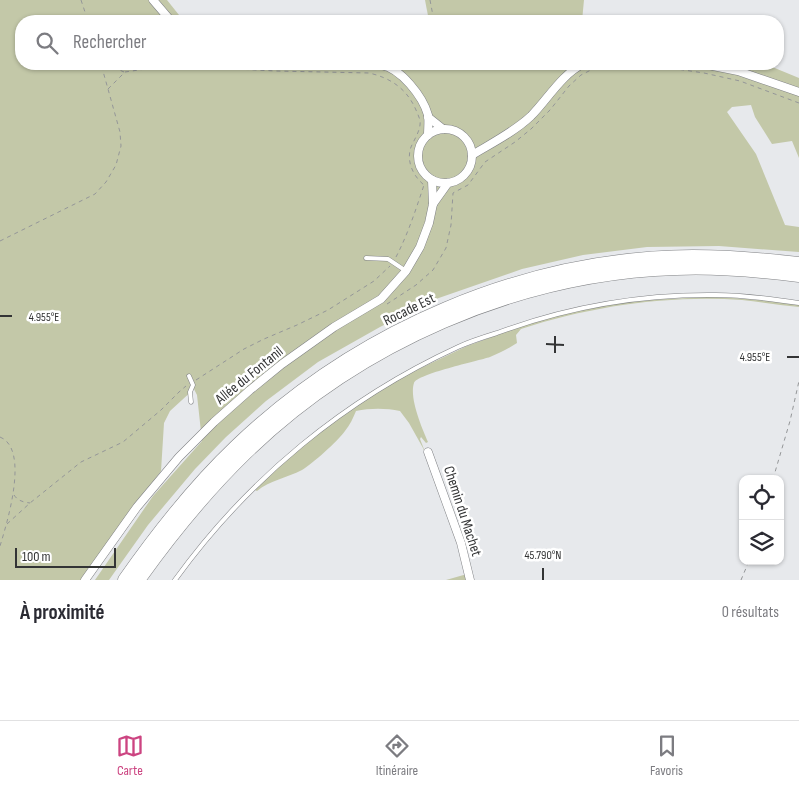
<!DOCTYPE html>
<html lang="fr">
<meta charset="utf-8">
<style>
:root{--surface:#fff;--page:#f7f7f7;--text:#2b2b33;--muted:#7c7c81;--line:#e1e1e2;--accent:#cc4481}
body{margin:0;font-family:"Sofia Sans Condensed",sans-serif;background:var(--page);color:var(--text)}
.controls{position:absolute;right:15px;bottom:15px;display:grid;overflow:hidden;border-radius:10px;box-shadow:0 1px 4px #0004}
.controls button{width:45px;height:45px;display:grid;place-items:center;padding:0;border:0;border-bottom:1px solid var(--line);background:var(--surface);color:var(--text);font:25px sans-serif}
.scale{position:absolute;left:15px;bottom:12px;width:101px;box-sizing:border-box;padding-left:5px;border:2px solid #333435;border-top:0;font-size:14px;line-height:18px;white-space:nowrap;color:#333435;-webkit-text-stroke:4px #fff;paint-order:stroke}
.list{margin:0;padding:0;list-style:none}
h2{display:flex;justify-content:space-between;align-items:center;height:65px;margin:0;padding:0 20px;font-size:21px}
h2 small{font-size:16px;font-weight:400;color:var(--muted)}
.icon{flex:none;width:28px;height:28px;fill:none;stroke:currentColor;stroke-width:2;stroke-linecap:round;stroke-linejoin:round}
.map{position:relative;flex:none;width:799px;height:580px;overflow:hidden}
.search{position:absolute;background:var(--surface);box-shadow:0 1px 4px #0004;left:15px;right:15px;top:15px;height:55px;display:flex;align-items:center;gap:12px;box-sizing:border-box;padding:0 18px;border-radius:20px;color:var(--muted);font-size:19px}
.sheet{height:140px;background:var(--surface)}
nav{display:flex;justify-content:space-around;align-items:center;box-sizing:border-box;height:70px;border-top:1px solid var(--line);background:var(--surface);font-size:14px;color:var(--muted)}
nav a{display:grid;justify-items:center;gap:2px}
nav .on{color:var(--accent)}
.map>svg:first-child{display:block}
</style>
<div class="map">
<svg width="799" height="580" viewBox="0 0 799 580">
<rect width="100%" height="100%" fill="#e7e9ec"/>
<g fill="#c3c8a8">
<polygon points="0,0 167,0 179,15 186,21 21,21 21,64 765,64 799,78 799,158 792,141 772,144 755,117 751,105 732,107 727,112 756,154 785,225 799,227 799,252 719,246 647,247 583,255 522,269 433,300 380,327 318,362 266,401 226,437 195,469 148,525 109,580 95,580 153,496 202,441 197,395 194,389 170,411 164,423 161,471 81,580 0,580"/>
<polygon points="425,0 584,0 582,21 429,21"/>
<path d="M707 297C738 298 768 300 799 305V307C780 305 761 302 742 300 668 295 592 306 521 329L516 335 517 343C508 349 499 353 490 357 478 361 417 374 414 383 409 398 422 428 428 442L426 443 421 437 420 439 438 485 460 546 470 580H446L467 574 466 569 442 497 435 484V480L423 448 409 423 400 411C386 408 370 408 356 411 353 418 350 425 345 431 338 441 312 464 302 470 287 478 270 480 257 491L255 490 289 456 348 411 400 378 467 346 535 321 586 309 609 304 649 300Z"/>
</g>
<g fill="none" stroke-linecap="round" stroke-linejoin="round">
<g stroke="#808285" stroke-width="5">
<g id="lane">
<polyline points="366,258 388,259 406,271"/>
<polyline points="189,376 193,385 190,392 191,402"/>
<path d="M175 580C248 479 345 399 458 347 471 341 484 337 497 333 567 307 641 294 716 295 744 295 772 299 799 303"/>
</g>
</g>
<g stroke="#808285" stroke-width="9">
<g id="street">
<polyline points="153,0 171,21"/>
<path d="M357 64C365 64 373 63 381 65 401 68 423 97 428 115 429 121 428 129 428 135"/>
<polyline points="703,64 738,71 799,92"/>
<polyline points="428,117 443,129"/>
<circle cx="445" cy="156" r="27"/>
<path d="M472 155C492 143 514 132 531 116 547 100 562 74 583 64"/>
<polyline points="433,204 448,183"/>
<polyline points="428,452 461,543 470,580"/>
<polyline points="85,580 137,507 179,457 214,422 250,390 282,364 334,327 381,299 406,271 420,247 429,223 433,204 432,180"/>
</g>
</g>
<g stroke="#808285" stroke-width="15">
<g id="highway">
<path d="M125 580C158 533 194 487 236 447 357 331 524 258 693 257 728 257 764 260 799 264"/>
<path d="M138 580C170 535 205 492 245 453 358 343 517 273 676 268 717 266 758 270 799 275"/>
</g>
</g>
<g stroke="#949698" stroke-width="1" stroke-dasharray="4 4" stroke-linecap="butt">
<polyline points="81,0 88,21"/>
<polyline points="430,0 434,21"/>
<polyline points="106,64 124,72"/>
<path d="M108 89 125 72 159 67 177 66 276 71 369 73C391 78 407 89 416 110 418 115 421 120 420 125 419 133 414 140 411 147 406 161 413 176 424 185"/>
<polyline points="0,241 95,194 106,182 116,165 121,146 120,132 101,64"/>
<path d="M396 257C408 234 416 209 424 185"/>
<polyline points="387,304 416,285 433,270 446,248 451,225 453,193 468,185 485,162 515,142 531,129 550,110 569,86 581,75 597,67 618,64 670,68 704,73 740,81 799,103"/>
<polyline points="196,380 244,349 264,339 297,325 328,310 374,281 390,266"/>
<path d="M0 437C30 449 7 523 0 546"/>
<polyline points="773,479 790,421 799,381"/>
<path d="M14 495C18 501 23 502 30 503"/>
<polyline points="7,524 30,503 81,462 123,442 161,410 179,392 186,386"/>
<polyline points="741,580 749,561"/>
</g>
<use href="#lane" stroke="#fff" stroke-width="4"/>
<use href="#street" stroke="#fff" stroke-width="8"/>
<use href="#highway" stroke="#fff" stroke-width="14"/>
</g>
<path fill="none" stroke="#333435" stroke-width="2" d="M0 316H12M546 344 564 345M555 353V336M787 357H799M543 580V568"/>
<g text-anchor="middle" stroke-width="5" stroke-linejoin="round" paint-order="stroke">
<g font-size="15" fill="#333435" stroke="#fff">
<text transform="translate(409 309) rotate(-26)" y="5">Rocade Est</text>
<text transform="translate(249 375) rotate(-39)" y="5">Allée du Fontanil</text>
<text transform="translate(463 511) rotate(72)" y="5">Chemin du Machet</text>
</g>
</g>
<g font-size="12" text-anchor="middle" fill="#333435" stroke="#fff" stroke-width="5" stroke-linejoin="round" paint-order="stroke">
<text x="44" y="321">4.955°E</text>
<text x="755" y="361">4.955°E</text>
<text x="543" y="559">45.790°N</text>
</g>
</svg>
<div class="controls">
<button><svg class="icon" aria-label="locate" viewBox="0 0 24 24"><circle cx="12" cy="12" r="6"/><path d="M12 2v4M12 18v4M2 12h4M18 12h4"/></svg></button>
<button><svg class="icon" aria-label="layers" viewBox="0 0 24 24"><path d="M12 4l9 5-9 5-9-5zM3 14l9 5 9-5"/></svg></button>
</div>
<div class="scale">100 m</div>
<div class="search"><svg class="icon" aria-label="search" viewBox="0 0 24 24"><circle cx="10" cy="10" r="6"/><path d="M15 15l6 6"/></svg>Rechercher</div>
</div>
<section class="sheet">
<h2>À proximité<small>0 résultats</small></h2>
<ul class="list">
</ul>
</section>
<nav>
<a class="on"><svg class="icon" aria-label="map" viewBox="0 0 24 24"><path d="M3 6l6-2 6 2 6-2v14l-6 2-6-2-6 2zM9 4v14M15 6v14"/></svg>Carte</a>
<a><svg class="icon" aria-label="directions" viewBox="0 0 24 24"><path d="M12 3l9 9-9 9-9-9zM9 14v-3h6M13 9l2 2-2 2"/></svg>Itinéraire</a>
<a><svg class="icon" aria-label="saved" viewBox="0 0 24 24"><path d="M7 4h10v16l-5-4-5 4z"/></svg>Favoris</a>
</nav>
